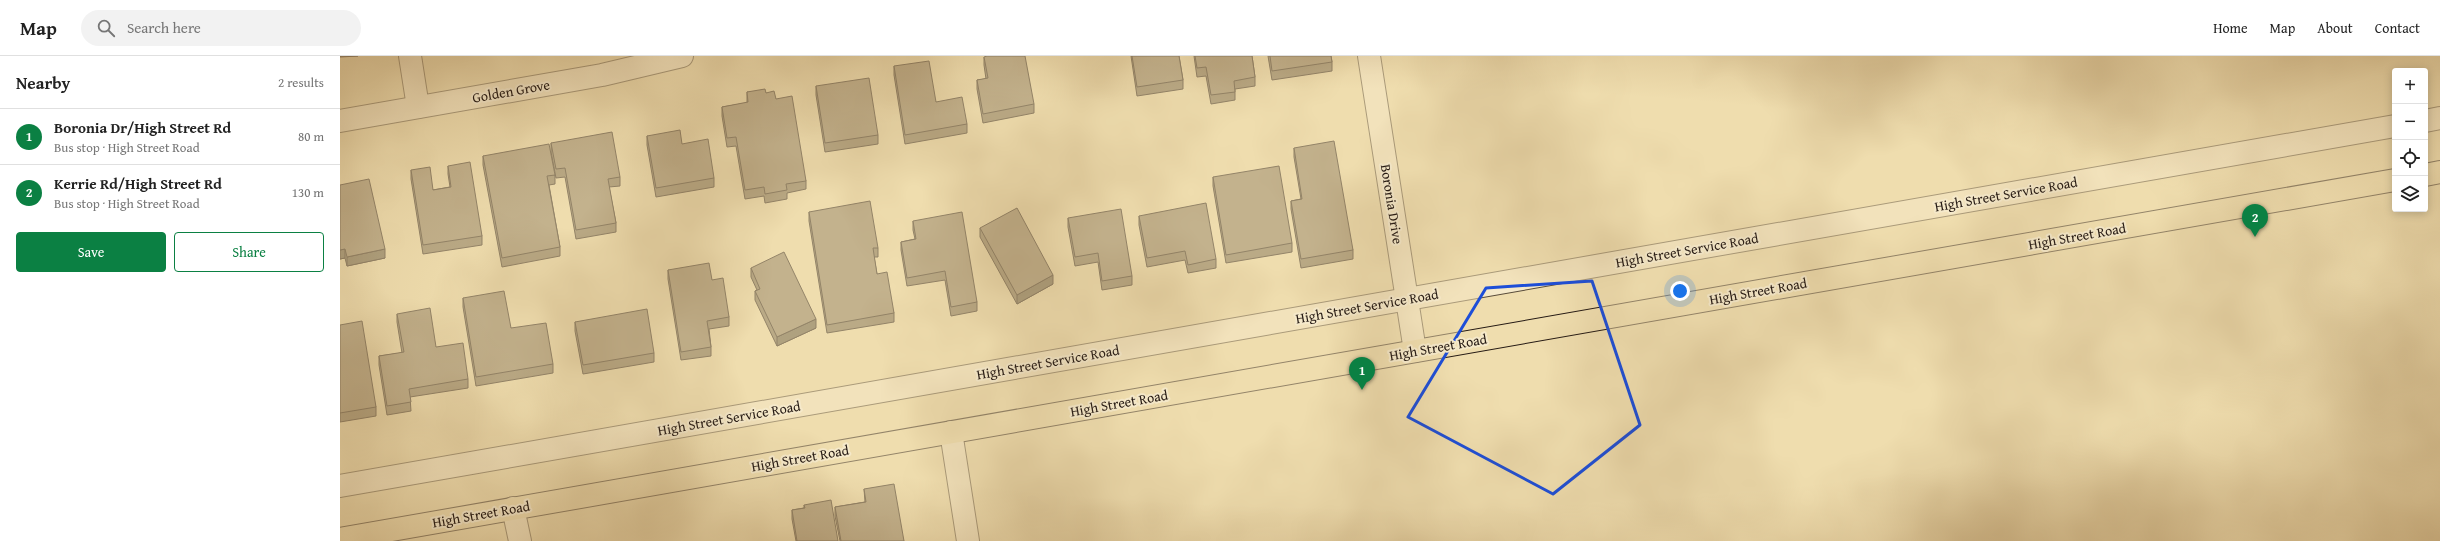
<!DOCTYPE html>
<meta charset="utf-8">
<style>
:root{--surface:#fff;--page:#f2f2f2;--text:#222;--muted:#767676;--line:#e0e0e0;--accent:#0b8043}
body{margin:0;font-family:"Gentium Book Plus",serif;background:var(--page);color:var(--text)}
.controls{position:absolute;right:12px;top:12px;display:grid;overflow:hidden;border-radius:4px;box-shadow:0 2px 10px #0003}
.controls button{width:36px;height:36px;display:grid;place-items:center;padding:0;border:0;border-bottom:1px solid var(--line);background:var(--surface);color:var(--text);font:20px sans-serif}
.you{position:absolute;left:1340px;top:235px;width:14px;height:14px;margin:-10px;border:3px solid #fff;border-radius:50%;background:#1a73e8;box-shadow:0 0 0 6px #1a73e833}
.badge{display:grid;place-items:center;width:26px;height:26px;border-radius:50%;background:var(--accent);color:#fff;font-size:13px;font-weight:700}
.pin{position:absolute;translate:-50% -33px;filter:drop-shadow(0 1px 2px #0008)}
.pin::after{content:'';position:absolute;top:21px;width:14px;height:12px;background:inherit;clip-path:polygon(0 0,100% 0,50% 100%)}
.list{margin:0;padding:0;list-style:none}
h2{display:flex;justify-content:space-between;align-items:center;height:52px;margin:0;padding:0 16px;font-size:17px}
h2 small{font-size:13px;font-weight:400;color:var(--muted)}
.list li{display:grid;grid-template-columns:26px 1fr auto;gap:12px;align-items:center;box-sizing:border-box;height:56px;padding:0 16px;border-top:1px solid var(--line)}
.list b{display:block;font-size:15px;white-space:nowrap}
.list p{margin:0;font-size:13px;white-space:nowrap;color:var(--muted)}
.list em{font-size:13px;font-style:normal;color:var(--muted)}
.actions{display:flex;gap:8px;padding:12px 16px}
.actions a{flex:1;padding:9px 0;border:1px solid var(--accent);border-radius:4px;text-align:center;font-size:14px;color:var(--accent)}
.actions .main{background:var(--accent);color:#fff}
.icon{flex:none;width:22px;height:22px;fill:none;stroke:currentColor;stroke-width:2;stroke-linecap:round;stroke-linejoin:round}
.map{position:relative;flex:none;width:2100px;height:485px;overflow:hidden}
header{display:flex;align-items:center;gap:24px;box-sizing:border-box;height:56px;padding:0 20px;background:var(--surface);border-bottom:1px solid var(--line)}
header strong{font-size:19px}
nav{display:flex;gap:22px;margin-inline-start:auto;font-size:14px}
.search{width:280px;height:36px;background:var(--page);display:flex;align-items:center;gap:10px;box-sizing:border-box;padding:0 14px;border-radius:22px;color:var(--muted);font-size:15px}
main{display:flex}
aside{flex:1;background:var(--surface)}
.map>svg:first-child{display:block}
</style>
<header>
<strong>Map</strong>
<div class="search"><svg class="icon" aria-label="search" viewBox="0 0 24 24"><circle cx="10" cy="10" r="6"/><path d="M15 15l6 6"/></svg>Search here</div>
<nav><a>Home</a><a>Map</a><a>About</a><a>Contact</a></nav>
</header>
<main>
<aside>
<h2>Nearby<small>2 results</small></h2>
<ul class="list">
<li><span class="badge">1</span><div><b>Boronia Dr/High Street Rd</b><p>Bus stop · High Street Road</p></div><em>80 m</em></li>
<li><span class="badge">2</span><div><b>Kerrie Rd/High Street Rd</b><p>Bus stop · High Street Road</p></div><em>130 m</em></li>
</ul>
<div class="actions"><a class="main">Save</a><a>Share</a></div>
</aside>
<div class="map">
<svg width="2100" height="485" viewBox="0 0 2100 485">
<rect width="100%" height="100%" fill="#efddae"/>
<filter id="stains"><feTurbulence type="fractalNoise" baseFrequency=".005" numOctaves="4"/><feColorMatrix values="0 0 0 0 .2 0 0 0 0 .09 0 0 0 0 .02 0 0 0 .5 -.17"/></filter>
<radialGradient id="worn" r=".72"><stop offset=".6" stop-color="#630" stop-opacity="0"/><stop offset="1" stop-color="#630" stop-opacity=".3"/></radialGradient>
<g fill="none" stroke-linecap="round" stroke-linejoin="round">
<g stroke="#584b3a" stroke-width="24">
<g id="minor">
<polyline points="70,0 78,51"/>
<polyline points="1029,0 1075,295"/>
<polyline points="0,65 262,19 342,0"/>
<polyline points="2085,65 2100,62"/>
<polyline points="611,376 628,485"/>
<polyline points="0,430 2055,70"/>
<polyline points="173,452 180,485"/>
</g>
</g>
<g stroke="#251a14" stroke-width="24">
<g id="primary">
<polyline points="2085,119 2100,116"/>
<polyline points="0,483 2055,124"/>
</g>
</g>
<use href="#minor" stroke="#f5e9ca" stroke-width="22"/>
<use href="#primary" stroke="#efddae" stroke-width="22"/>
</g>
<g fill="#7a6d56" stroke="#251a14">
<polygon points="0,0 18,0 0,1"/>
<polygon points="791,0 839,0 843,24 843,33 797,40"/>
<polygon points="854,0 912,0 915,21 915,30 895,33 895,44 871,48 866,20 857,21"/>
<polygon points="928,0 991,0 992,6 992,15 932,24"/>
<polygon points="644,1 694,48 694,57 643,67 637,33 637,24 646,23 644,9"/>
<polygon points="554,10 596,46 627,68 627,77 565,88 554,19"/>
<polygon points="476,30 538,79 538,88 485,96 476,39"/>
<polygon points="407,36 426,37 436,43 466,125 466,133 447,137 447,143 425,147 424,140 405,143 396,90 387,91 382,60 382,51 407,47"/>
<polygon points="307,80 342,88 374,122 374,131 316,141 307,89"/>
<polygon points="211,87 280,121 280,130 269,131 276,167 276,176 236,183 225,121 216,122 211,96"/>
<polygon points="954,92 1013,194 1013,203 961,212 951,153 951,145 961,143 954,101"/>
<polygon points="143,100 215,119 215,128 209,129 220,191 220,200 162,211 143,109"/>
<polygon points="108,110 142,180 142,189 83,198 71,123 71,114 93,134 110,131 108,118"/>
<polygon points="873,121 952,187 952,196 886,207 873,130"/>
<polygon points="0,129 45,202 7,210 5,202 0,203"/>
<polygon points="469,156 538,192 538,201 534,201 537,218 554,257 554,266 487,277 469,165"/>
<polygon points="799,160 876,203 876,212 848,217 845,204 807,211 799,169"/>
<polygon points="728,162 792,220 792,229 762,234 758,206 735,210 728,171"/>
<polygon points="573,165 637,246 637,255 611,260 605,224 567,230 561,194 561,186 575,183 573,174"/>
<polygon points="640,172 713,228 677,248 640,181"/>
<polygon points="411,212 476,272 437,290 415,244 415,235 417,234 411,221"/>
<polygon points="328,214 372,224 389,261 389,270 369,273 371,291 371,300 341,304 328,223"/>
<polygon points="123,242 171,272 213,308 213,317 136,330 123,251"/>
<polygon points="57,258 96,291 128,323 128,332 70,341 71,355 47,359 39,309 39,300 62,297 57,266"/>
<polygon points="235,266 314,297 314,306 243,318 235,275"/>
<polygon points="0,269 36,351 36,360 0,366"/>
<polygon points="524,433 564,485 500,485 495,460 495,451 525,446"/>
<polygon points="464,449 498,485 456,485 452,463 452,454 464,452"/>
</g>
<g fill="#635946" stroke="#251a14">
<polygon points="5,193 5,202 0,203 0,194"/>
<polygon points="45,193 45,202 7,210 7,201"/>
<polygon points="713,219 713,228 677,248 677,239"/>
<polygon points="476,263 476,272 437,290 437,281"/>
</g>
<g fill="#8e7f64" stroke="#251a14">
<polygon points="647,0 685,0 694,48 643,58 637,24 648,22 644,1"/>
<polygon points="792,0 839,0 843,24 797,31"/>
<polygon points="855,0 912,0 915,21 894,25 895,36 871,39 866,11 857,12"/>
<polygon points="930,0 991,0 992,6 932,15"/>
<polygon points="589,5 596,46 622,41 627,68 565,79 554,10"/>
<polygon points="529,22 538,79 485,87 476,30"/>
<polygon points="425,33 426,37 434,35 436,43 452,40 466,125 446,128 447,134 425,138 424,131 405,134 396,81 387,82 382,51 408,46 407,36"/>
<polygon points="340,74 342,88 368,83 374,122 316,132 307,80"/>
<polygon points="272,76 280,121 268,123 276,167 236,174 225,112 216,113 211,87"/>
<polygon points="994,85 1013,194 961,203 951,145 962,143 954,92"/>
<polygon points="209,88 215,119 207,120 220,191 162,202 143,100"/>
<polygon points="130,106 142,180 83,189 71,114 90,111 93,134 111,131 108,110"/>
<polygon points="939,110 952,187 886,199 873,121"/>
<polygon points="29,123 45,193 7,201 5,193 0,194 0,129"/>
<polygon points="530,145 538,192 533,192 537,218 547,216 554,257 487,269 469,156"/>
<polygon points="866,147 876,203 848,209 845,195 807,202 799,160"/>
<polygon points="677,152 713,219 677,239 640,172"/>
<polygon points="781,153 792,220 762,225 758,197 735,201 728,162"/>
<polygon points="622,156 637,246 611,251 605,215 567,222 561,186 576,183 573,165"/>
<polygon points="444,196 476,263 437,281 415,235 420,233 411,212"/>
<polygon points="369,207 372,224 383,222 389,261 367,265 371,291 341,296 328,214"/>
<polygon points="164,235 171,272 206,267 213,308 136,321 123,242"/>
<polygon points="90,252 96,291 123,287 128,323 69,333 71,346 47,350 39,300 64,296 57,258"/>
<polygon points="307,253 314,297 243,309 235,266"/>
<polygon points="22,265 36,351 0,357 0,269"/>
<polygon points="554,428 564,485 501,485 495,451 526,446 524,433"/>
<polygon points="491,444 498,485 457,485 452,454 465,452 464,449"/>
</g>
<path d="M0 0H2100V485H0ZM1252 225 1300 369 1213 438 1068 361 1146 232Z" fill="#efddae" fill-opacity=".55" fill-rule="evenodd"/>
<path fill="none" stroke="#1d4ed8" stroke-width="3" stroke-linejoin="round" d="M1252 225 1300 369 1213 438 1068 361 1146 232Z"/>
<g text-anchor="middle" stroke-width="4" stroke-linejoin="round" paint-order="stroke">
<g font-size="14" fill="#251a14" stroke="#f5e9ca">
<text transform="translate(171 35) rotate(-10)" y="5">Golden Grove</text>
<text transform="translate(1666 138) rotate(-10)" y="5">High Street Service Road</text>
<text transform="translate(1052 148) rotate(81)" y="5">Boronia Drive</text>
<text transform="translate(1737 180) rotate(-10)" y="5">High Street Road</text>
<text transform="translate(1347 194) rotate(-10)" y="5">High Street Service Road</text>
<text transform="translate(1418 235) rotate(-10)" y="5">High Street Road</text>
<text transform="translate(1027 250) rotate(-10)" y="5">High Street Service Road</text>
<text transform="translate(1098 291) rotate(-10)" y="5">High Street Road</text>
<text transform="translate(708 306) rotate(-10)" y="5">High Street Service Road</text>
<text transform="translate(779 347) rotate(-10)" y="5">High Street Road</text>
<text transform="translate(389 362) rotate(-10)" y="5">High Street Service Road</text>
<text transform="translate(460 402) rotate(-10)" y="5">High Street Road</text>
<text transform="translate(141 458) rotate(-10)" y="5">High Street Road</text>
</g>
</g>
<rect width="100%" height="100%" filter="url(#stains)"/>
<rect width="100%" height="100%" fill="url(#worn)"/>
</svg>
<div class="controls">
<button>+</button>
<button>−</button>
<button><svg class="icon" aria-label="locate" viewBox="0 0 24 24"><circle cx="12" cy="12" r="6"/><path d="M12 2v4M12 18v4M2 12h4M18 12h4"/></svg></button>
<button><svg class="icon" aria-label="layers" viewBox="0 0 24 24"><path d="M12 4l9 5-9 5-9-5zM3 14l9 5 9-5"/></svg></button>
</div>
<div class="you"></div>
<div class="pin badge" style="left:1022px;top:334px">1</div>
<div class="pin badge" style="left:1915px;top:181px">2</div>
</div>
</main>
